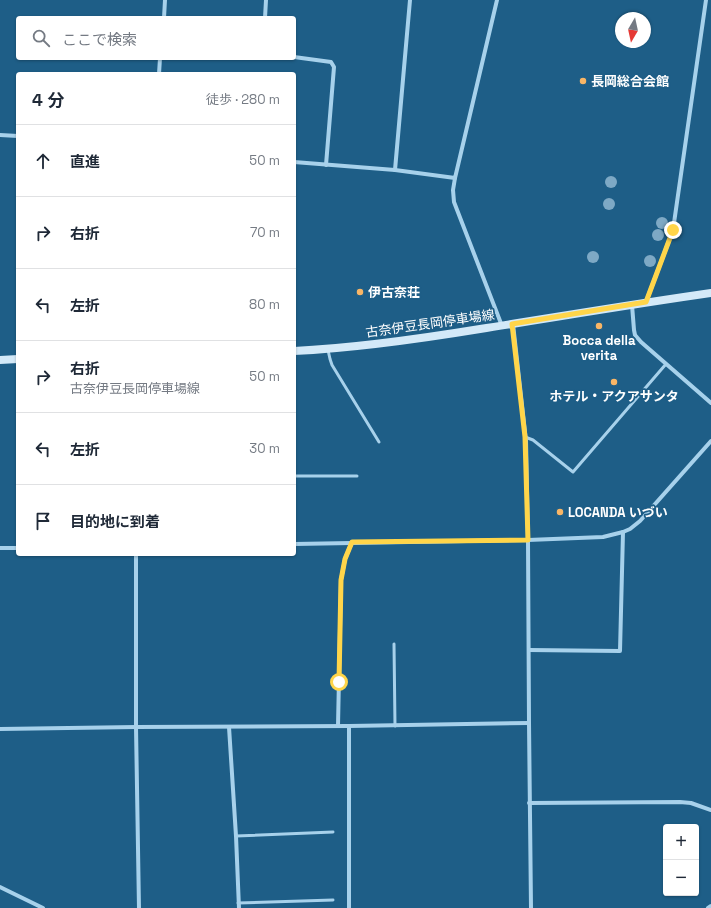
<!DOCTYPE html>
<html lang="ja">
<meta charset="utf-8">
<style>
:root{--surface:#fff;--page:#f2f2f3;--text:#1f2937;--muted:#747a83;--line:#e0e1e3}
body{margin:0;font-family:"Space Grotesk","Noto Sans JP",sans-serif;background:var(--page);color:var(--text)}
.controls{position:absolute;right:12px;bottom:12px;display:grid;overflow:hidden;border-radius:4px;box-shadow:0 1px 3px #0004}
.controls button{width:36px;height:36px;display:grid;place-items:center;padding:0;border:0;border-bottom:1px solid var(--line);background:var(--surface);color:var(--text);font:20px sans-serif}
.compass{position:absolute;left:615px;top:12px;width:36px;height:36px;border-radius:50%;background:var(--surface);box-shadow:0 1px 3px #0004;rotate:189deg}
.stop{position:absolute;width:12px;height:12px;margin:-9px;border:3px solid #ffd54a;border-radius:50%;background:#fff}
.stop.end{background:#ffd54a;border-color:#fff;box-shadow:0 1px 4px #0008}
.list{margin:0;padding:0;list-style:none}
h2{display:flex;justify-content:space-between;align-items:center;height:52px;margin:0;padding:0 16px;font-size:17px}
h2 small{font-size:13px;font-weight:400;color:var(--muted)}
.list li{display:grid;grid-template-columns:26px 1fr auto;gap:12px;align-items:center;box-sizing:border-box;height:72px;padding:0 16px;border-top:1px solid var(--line)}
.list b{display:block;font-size:15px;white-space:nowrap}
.list p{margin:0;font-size:13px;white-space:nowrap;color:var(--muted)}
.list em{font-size:13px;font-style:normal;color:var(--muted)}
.icon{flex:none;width:22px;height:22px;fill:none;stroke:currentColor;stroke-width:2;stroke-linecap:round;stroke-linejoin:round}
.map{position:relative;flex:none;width:711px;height:908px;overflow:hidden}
.search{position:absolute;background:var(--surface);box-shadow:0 1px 3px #0004;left:16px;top:16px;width:280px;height:44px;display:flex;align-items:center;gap:10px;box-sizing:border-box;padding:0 14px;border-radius:4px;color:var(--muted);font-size:15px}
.panel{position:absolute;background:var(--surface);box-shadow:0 1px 3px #0004;left:16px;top:72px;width:280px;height:484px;border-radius:4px}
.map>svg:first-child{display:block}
</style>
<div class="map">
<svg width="711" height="908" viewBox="0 0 711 908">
<rect width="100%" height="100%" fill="#1e5e87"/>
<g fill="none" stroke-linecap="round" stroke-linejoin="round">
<g stroke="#a7d1eb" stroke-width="3">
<polyline points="328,350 330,359 332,365 379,442"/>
<polyline points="525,437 533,440 573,472 666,364"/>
<polyline points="294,476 357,476"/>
<polyline points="394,644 395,726"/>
<polyline points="236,836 333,832"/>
<polyline points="238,903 333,900"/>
</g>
<g stroke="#a7d1eb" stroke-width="4">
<polyline points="164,18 165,0"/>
<polyline points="265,18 266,0"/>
<polyline points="294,57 331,62 334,67 326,165"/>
<polyline points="159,74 160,58"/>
<polyline points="0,135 18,136"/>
<polyline points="294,162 395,170 455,178 497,0"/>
<polyline points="395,170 410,0"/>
<polyline points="455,178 453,190 454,202 502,326"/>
<polyline points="646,302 673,230 706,0"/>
<polyline points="632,305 634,330 635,335 641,342 711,403"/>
<polyline points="513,324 526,441 528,540 529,723 531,908"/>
<polyline points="294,544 528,540 603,537 623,532 630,529 640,521 711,441"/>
<polyline points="0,548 18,548"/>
<polyline points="136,554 136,727 139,908"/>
<polyline points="529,650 620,651 623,532"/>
<polyline points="338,726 341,580 345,559 352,542"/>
<polyline points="349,726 349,908"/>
<polyline points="229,727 236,836 239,908"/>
<polyline points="0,729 136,727 349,726 529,723"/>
<polyline points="529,803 680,802 691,803 711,810"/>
<polyline points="0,887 43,908"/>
<polyline points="708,908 711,906"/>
</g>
<g stroke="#d3e9f8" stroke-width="8">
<path d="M294 351C356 348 419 339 480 329 557 317 634 304 711 293"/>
<polyline points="0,360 18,359"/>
</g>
</g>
<g fill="#7ea9c5">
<circle cx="611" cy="182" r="6"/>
<circle cx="609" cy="204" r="6"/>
<circle cx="662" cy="223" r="6"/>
<circle cx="658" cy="235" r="6"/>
<circle cx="593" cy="257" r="6"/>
<circle cx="650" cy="261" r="6"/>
</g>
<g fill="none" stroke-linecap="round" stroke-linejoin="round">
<polyline stroke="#ffd54a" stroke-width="5" points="339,682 341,580 345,559 352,542 528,540 525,437 512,324 646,302 673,230"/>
</g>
<g fill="#f9b666" stroke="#1e5e87" stroke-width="1.5">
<circle cx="583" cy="81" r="4"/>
<circle cx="360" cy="292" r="4"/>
<circle cx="599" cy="326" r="4"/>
<circle cx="614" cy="382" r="4"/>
<circle cx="560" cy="512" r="4"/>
</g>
<g text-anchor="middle" stroke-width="3.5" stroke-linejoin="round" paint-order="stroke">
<g font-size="13" font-weight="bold" fill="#fff" stroke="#1e5e87" text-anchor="start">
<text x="591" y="86">長岡総合会館</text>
<text x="368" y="297">伊古奈荘</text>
<text x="599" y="345" text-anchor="middle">Bocca della<tspan x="599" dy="15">verita</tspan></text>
<text x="614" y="401" text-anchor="middle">ホテル・アクアサンタ</text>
<text x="568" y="517">LOCANDA いづい</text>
</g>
<g font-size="13" fill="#fff" stroke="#1e5e87">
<text transform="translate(430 323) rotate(-8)" y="5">古奈伊豆長岡停車場線</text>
</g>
</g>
</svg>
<div class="controls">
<button>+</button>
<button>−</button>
</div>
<svg class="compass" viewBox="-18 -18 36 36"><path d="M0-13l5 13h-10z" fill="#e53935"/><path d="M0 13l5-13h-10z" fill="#747a83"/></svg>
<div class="stop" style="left:339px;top:682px"></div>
<div class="stop end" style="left:673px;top:230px"></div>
<div class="search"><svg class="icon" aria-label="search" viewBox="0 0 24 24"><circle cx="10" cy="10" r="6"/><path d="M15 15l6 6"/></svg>ここで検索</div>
<section class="panel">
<h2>4 分<small>徒歩 · 280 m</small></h2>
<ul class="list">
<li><svg class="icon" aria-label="ahead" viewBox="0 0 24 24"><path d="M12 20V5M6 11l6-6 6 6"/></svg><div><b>直進</b></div><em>50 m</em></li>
<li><svg class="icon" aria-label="right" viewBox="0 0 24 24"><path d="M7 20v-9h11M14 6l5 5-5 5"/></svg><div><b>右折</b></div><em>70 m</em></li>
<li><svg class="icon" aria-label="left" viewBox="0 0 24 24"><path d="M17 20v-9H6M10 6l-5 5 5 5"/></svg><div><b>左折</b></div><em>80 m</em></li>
<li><svg class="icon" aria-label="right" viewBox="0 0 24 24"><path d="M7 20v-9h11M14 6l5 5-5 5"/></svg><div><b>右折</b><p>古奈伊豆長岡停車場線</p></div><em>50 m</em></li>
<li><svg class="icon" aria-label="left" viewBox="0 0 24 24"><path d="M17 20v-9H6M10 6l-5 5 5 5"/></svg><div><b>左折</b></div><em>30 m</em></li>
<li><svg class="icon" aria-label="arrive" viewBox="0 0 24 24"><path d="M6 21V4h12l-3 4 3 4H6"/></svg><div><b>目的地に到着</b></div></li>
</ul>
</section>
</div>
